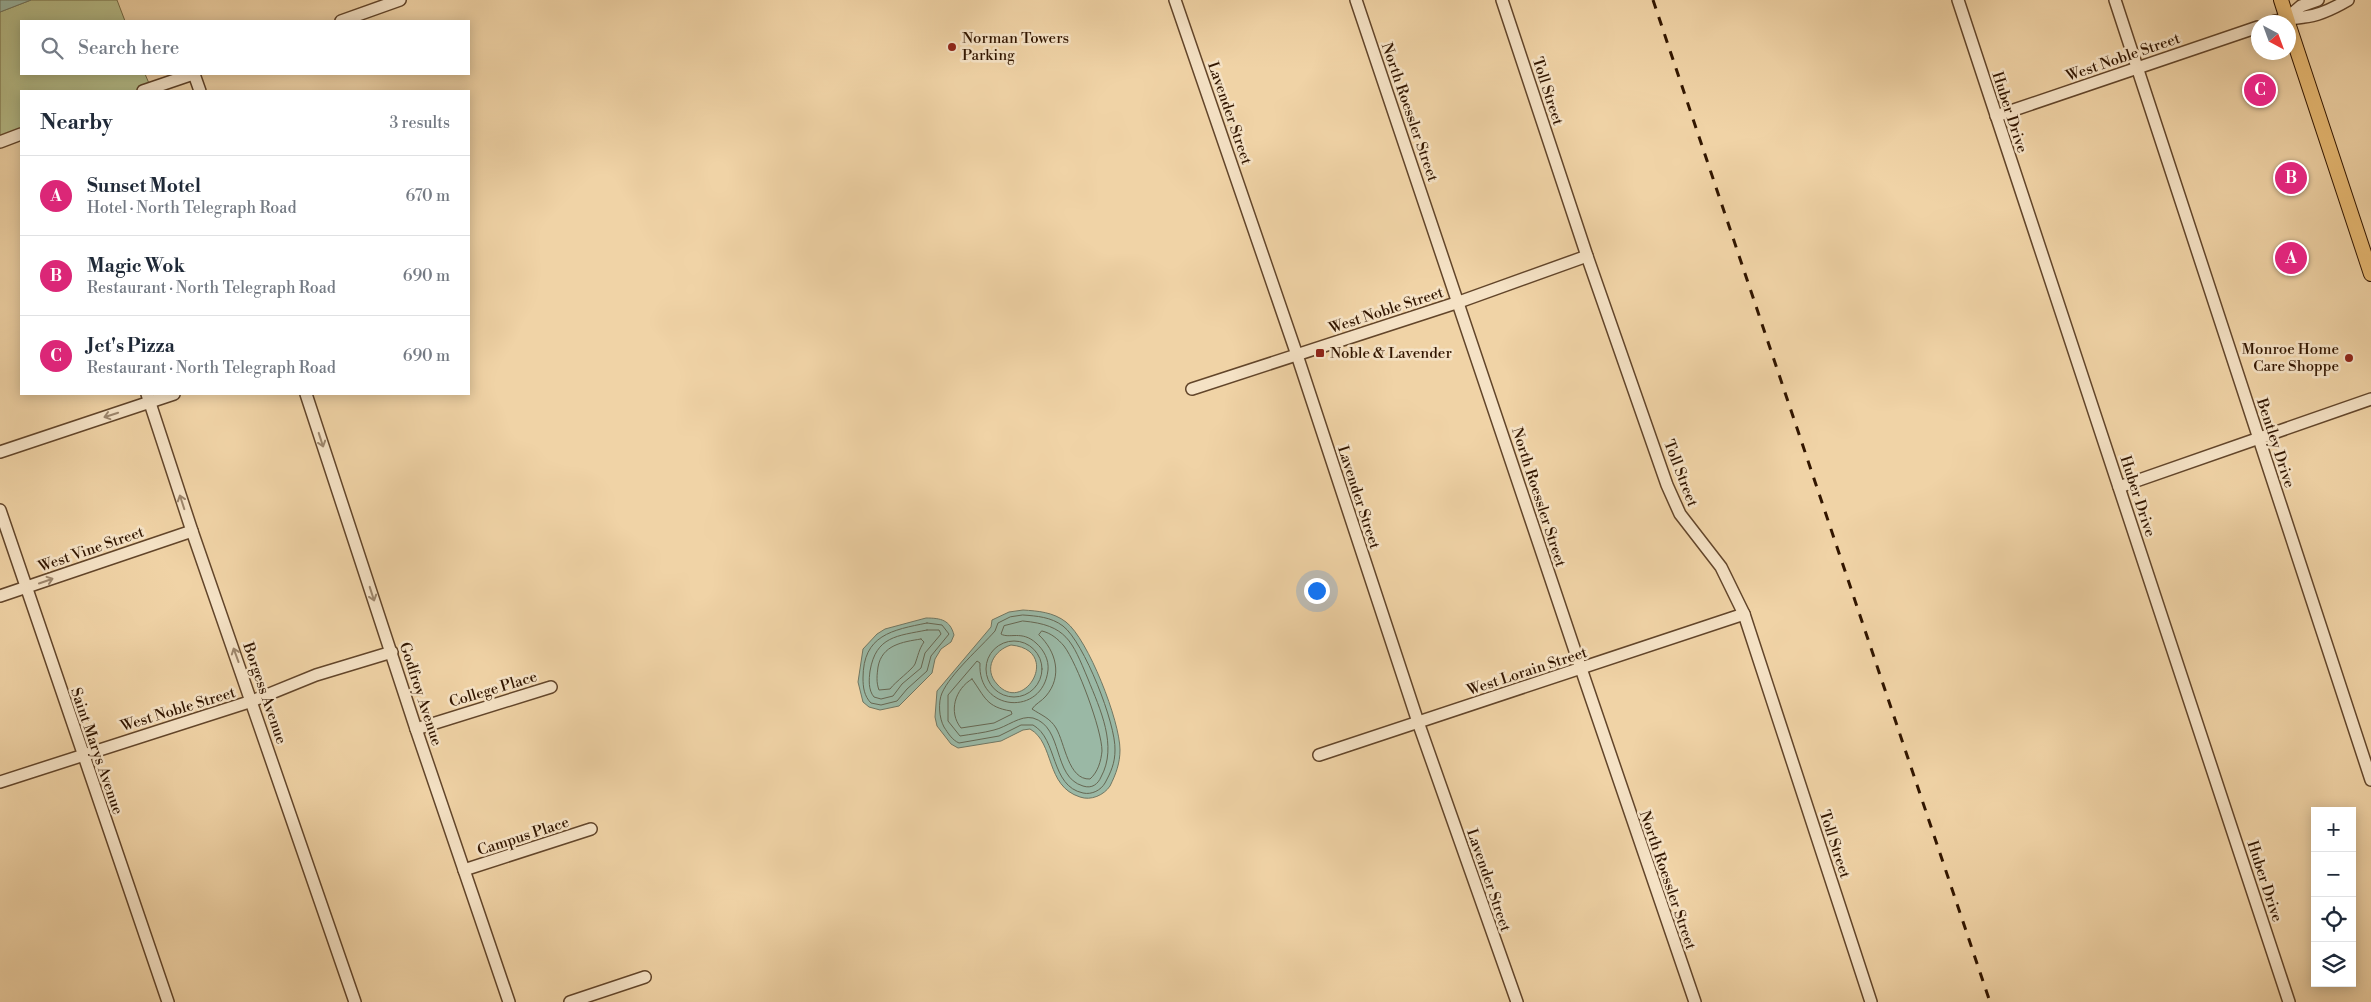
<!DOCTYPE html>
<meta charset="utf-8">
<style>
:root{--surface:#fff;--page:#f2f2f3;--text:#1f2937;--muted:#747a83;--line:#e0e1e3;--accent:#db2777}
body{margin:0;font-family:"Libre Bodoni",serif;background:var(--page);color:var(--text)}
.controls{position:absolute;right:15px;bottom:15px;display:grid;overflow:hidden;border-radius:0px;box-shadow:0 2px 12px #0003}
.controls button{width:45px;height:45px;display:grid;place-items:center;padding:0;border:0;border-bottom:1px solid var(--line);background:var(--surface);color:var(--text);font:25px sans-serif}
.compass{position:absolute;left:2251px;top:15px;width:45px;height:45px;border-radius:50%;background:var(--surface);box-shadow:0 2px 12px #0003;rotate:139deg}
.you{position:absolute;left:1316px;top:590px;width:18px;height:18px;margin:-12px;border:4px solid #fff;border-radius:50%;background:#1a73e8;box-shadow:0 0 0 8px #1a73e833}
.badge{display:grid;place-items:center;width:32px;height:32px;border-radius:50%;background:var(--accent);color:#fff;font-size:16px;font-weight:700}
.pin{position:absolute;translate:-50% -50%;border:2px solid #fff;box-shadow:0 1px 5px #0006}
.list{margin:0;padding:0;list-style:none}
h2{display:flex;justify-content:space-between;align-items:center;height:65px;margin:0;padding:0 20px;font-size:21px}
h2 small{font-size:16px;font-weight:400;color:var(--muted)}
.list li{display:grid;grid-template-columns:32px 1fr auto;gap:15px;align-items:center;box-sizing:border-box;height:80px;padding:0 20px;border-top:1px solid var(--line)}
.list b{display:block;font-size:19px;white-space:nowrap}
.list p{margin:0;font-size:16px;white-space:nowrap;color:var(--muted)}
.list em{font-size:16px;font-style:normal;color:var(--muted)}
.icon{flex:none;width:28px;height:28px;fill:none;stroke:currentColor;stroke-width:2;stroke-linecap:round;stroke-linejoin:round}
.map{position:relative;flex:none;width:2371px;height:1002px;overflow:hidden}
.search{position:absolute;background:var(--surface);box-shadow:0 2px 12px #0003;left:20px;top:20px;width:450px;height:55px;display:flex;align-items:center;gap:12px;box-sizing:border-box;padding:0 18px;border-radius:0px;color:var(--muted);font-size:19px}
.panel{position:absolute;background:var(--surface);box-shadow:0 2px 12px #0003;left:20px;top:90px;width:450px;height:305px;border-radius:0px}
.map>svg:first-child{display:block}
</style>
<div class="map">
<svg width="2371" height="1002" viewBox="0 0 2371 1002">
<rect width="100%" height="100%" fill="#f0d3a6"/>
<filter id="stains"><feTurbulence type="fractalNoise" baseFrequency=".004" numOctaves="4"/><feColorMatrix values="0 0 0 0 .2 0 0 0 0 .09 0 0 0 0 .02 0 0 0 .5 -.17"/></filter>
<radialGradient id="worn" r=".72"><stop offset=".6" stop-color="#630" stop-opacity="0"/><stop offset="1" stop-color="#630" stop-opacity=".3"/></radialGradient>
<polygon fill="#b6bd89" stroke="#746a44" points="31,0 117,0 125,21 21,21 21,74 145,74 151,88 143,91 21,91 21,134 0,142 0,12"/>
<g fill="#9ab8a5" stroke="#707763" fill-rule="evenodd">
<polygon points="0,0 31,0 0,12"/>
<path d="M1023 610C1038 611 1053 612 1066 622 1088 639 1120 721 1120 750 1120 763 1116 774 1110 786 1104 795 1091 801 1080 797 1045 786 1055 743 1030 729L1023 730 1001 741 958 748 951 744 937 726 935 717 937 691 991 627 992 620 1009 612ZM1011 645C1063 650 1024 716 997 684 983 669 994 650 1011 645Z"/>
<path d="M926 618C941 618 950 620 954 635L951 642 941 649 935 659 932 673 899 706 880 710 869 707 863 702 858 682 863 649 877 634 885 629Z"/>
</g>
<g fill="none" stroke-linecap="round" stroke-linejoin="round">
<g stroke="#666752" stroke-width="1">
<path d="M1023 615C1037 616 1051 617 1063 626 1084 642 1116 724 1115 750 1115 763 1111 772 1105 783 1101 790 1092 795 1083 793 1050 786 1058 739 1033 725H1021L999 736 959 743C952 740 948 733 944 727 939 718 938 702 942 693 951 673 980 648 995 631L998 623 1010 617Z"/>
<path d="M1023 621C1067 625 1072 641 1088 679 1100 709 1118 746 1101 777 1098 784 1092 789 1083 786 1052 777 1064 727 1033 718 1020 715 1007 727 994 730 983 733 972 734 960 736L948 721V695L977 661 980 663C977 712 1043 717 1048 670 1049 660 1044 650 1036 643 1022 630 1009 639 1001 634L1004 626Z"/>
<path d="M927 623 942 625 949 634 931 656 927 671 907 689 897 701 881 705 871 703C864 696 863 687 863 678 863 635 892 630 927 623Z"/>
<path d="M927 630H939L941 634 925 653 921 668 902 684 893 696 881 699 874 697C868 690 869 679 870 671 876 636 897 636 927 630Z"/>
<path d="M1042 631C1051 633 1058 639 1064 646 1077 663 1102 730 1102 751 1101 761 1098 772 1090 779 1068 780 1065 743 1056 728 1050 718 1041 715 1032 709 1035 704 1042 701 1046 696 1063 676 1056 651 1039 635Z"/>
<path d="M921 639 924 642C919 649 918 656 915 664 913 669 895 682 890 689L879 690C876 682 877 675 878 667 882 645 902 642 921 639Z"/>
<circle cx="1014" cy="669" r="28"/>
<path d="M972 679C985 697 986 707 1011 711L1012 714 994 723 961 728C948 712 955 689 972 679Z"/>
</g>
<g stroke="#62452a" stroke-width="14">
<g id="minor">
<polyline points="1175,0 1297,355 1418,722 1517,1002"/>
<path d="M1356 0C1470 334 1579 669 1695 1002"/>
<polyline points="1502,0 1587,256 1667,485 1680,514 1721,567 1744,614 1871,1002"/>
<polyline points="1958,0 2289,1002"/>
<polyline points="2115,0 2371,780"/>
<polyline points="2287,18 2301,6 2318,0"/>
<polyline points="341,21 400,0"/>
<path d="M2272 22C2283 19 2292 19 2304 17 2318 16 2336 7 2348 0"/>
<polyline points="194,74 200,91"/>
<polyline points="143,91 193,74"/>
<polyline points="1996,116 2258,27"/>
<polyline points="0,142 21,134"/>
<polyline points="1192,389 1459,302 1587,256"/>
<polyline points="147,394 192,531 355,1002"/>
<polyline points="306,394 416,729 509,1002"/>
<polyline points="0,452 174,394"/>
<polyline points="2119,487 2371,399"/>
<polyline points="0,510 168,1002"/>
<polyline points="0,596 192,531"/>
<polyline points="416,729 551,687"/>
<polyline points="1319,755 1744,614"/>
<polyline points="0,782 252,701 316,675 392,652"/>
<polyline points="464,870 591,829"/>
<polyline points="570,1002 645,977"/>
</g>
</g>
<g stroke="#321600" stroke-width="16">
<g id="major">
<polyline points="2281,0 2288,22"/>
<polyline points="2288,23 2371,274"/>
</g>
</g>
<use href="#minor" stroke="#f5e2c5" stroke-width="11"/>
<use href="#major" stroke="#e8ba73" stroke-width="14"/>
<polyline stroke="#321600" stroke-width="3" stroke-dasharray="9 9" stroke-linecap="butt" points="1653,0 1990,1002"/>
</g>
<defs><path id="oneway-shaft" d="M-6 0H5M1.5-3L5.5 0L1.5 3" fill="none" stroke-width="1.6" stroke-linecap="round" stroke-linejoin="round" transform="scale(1.25)"/></defs>
<g stroke="#9d866c">
<use href="#oneway-shaft" transform="translate(111 415) rotate(162)"/>
<use href="#oneway-shaft" transform="translate(321 440) rotate(72)"/>
<use href="#oneway-shaft" transform="translate(182 502) rotate(-108)"/>
<use href="#oneway-shaft" transform="translate(46 581) rotate(-19)"/>
<use href="#oneway-shaft" transform="translate(372 594) rotate(72)"/>
<use href="#oneway-shaft" transform="translate(236 655) rotate(-110)"/>
</g>
<g fill="#8f2418" stroke="#f5e2c5" stroke-width="2">
<circle cx="952" cy="47" r="5"/>
<rect x="1315" y="348" width="10" height="10" rx="2.5"/>
<circle cx="2349" cy="358" r="5"/>
</g>
<g text-anchor="middle" stroke-width="5" stroke-linejoin="round" paint-order="stroke">
<g font-size="15" fill="#321600" stroke="#f5e2c5" text-anchor="start">
<text x="962" y="43">Norman Towers<tspan x="962" dy="17">Parking</tspan></text>
<text x="2339" y="354" text-anchor="end">Monroe Home<tspan x="2339" dy="17">Care Shoppe</tspan></text>
<text x="1330" y="358">Noble &amp; Lavender</text>
</g>
<g font-size="15" fill="#321600" stroke="#f5e2c5">
<text transform="translate(2123 57) rotate(-19)" y="5">West Noble Street</text>
<text transform="translate(1548 91) rotate(72)" y="5">Toll Street</text>
<text transform="translate(1410 112) rotate(71)" y="5">North Roessler Street</text>
<text transform="translate(2010 112) rotate(72)" y="5">Huber Drive</text>
<text transform="translate(1230 113) rotate(71)" y="5">Lavender Street</text>
<text transform="translate(1386 310) rotate(-18)" y="5">West Noble Street</text>
<text transform="translate(2276 443) rotate(72)" y="5">Bentley Drive</text>
<text transform="translate(1681 473) rotate(69)" y="5">Toll Street</text>
<text transform="translate(2138 496) rotate(72)" y="5">Huber Drive</text>
<text transform="translate(1359 497) rotate(72)" y="5">Lavender Street</text>
<text transform="translate(1539 497) rotate(72)" y="5">North Roessler Street</text>
<text transform="translate(91 549) rotate(-19)" y="5">West Vine Street</text>
<text transform="translate(1527 671) rotate(-18)" y="5">West Lorain Street</text>
<text transform="translate(493 689) rotate(-17)" y="5">College Place</text>
<text transform="translate(265 693) rotate(71)" y="5">Borgess Avenue</text>
<text transform="translate(421 694) rotate(72)" y="5">Godfroy Avenue</text>
<text transform="translate(178 709) rotate(-17)" y="5">West Noble Street</text>
<text transform="translate(97 751) rotate(71)" y="5">Saint Marys Avenue</text>
<text transform="translate(523 836) rotate(-18)" y="5">Campus Place</text>
<text transform="translate(1835 844) rotate(72)" y="5">Toll Street</text>
<text transform="translate(1489 880) rotate(71)" y="5">Lavender Street</text>
<text transform="translate(1668 880) rotate(71)" y="5">North Roessler Street</text>
<text transform="translate(2265 881) rotate(72)" y="5">Huber Drive</text>
</g>
</g>
<rect width="100%" height="100%" filter="url(#stains)"/>
<rect width="100%" height="100%" fill="url(#worn)"/>
</svg>
<div class="controls">
<button>+</button>
<button>−</button>
<button><svg class="icon" aria-label="locate" viewBox="0 0 24 24"><circle cx="12" cy="12" r="6"/><path d="M12 2v4M12 18v4M2 12h4M18 12h4"/></svg></button>
<button><svg class="icon" aria-label="layers" viewBox="0 0 24 24"><path d="M12 4l9 5-9 5-9-5zM3 14l9 5 9-5"/></svg></button>
</div>
<svg class="compass" viewBox="-18 -18 36 36"><path d="M0-13l5 13h-10z" fill="#e53935"/><path d="M0 13l5-13h-10z" fill="#747a83"/></svg>
<div class="you"></div>
<div class="pin badge" style="left:2291px;top:258px">A</div>
<div class="pin badge" style="left:2291px;top:178px">B</div>
<div class="pin badge" style="left:2260px;top:90px">C</div>
<div class="search"><svg class="icon" aria-label="search" viewBox="0 0 24 24"><circle cx="10" cy="10" r="6"/><path d="M15 15l6 6"/></svg>Search here</div>
<section class="panel">
<h2>Nearby<small>3 results</small></h2>
<ul class="list">
<li><span class="badge">A</span><div><b>Sunset Motel</b><p>Hotel · North Telegraph Road</p></div><em>670 m</em></li>
<li><span class="badge">B</span><div><b>Magic Wok</b><p>Restaurant · North Telegraph Road</p></div><em>690 m</em></li>
<li><span class="badge">C</span><div><b>Jet's Pizza</b><p>Restaurant · North Telegraph Road</p></div><em>690 m</em></li>
</ul>
</section>
</div>
